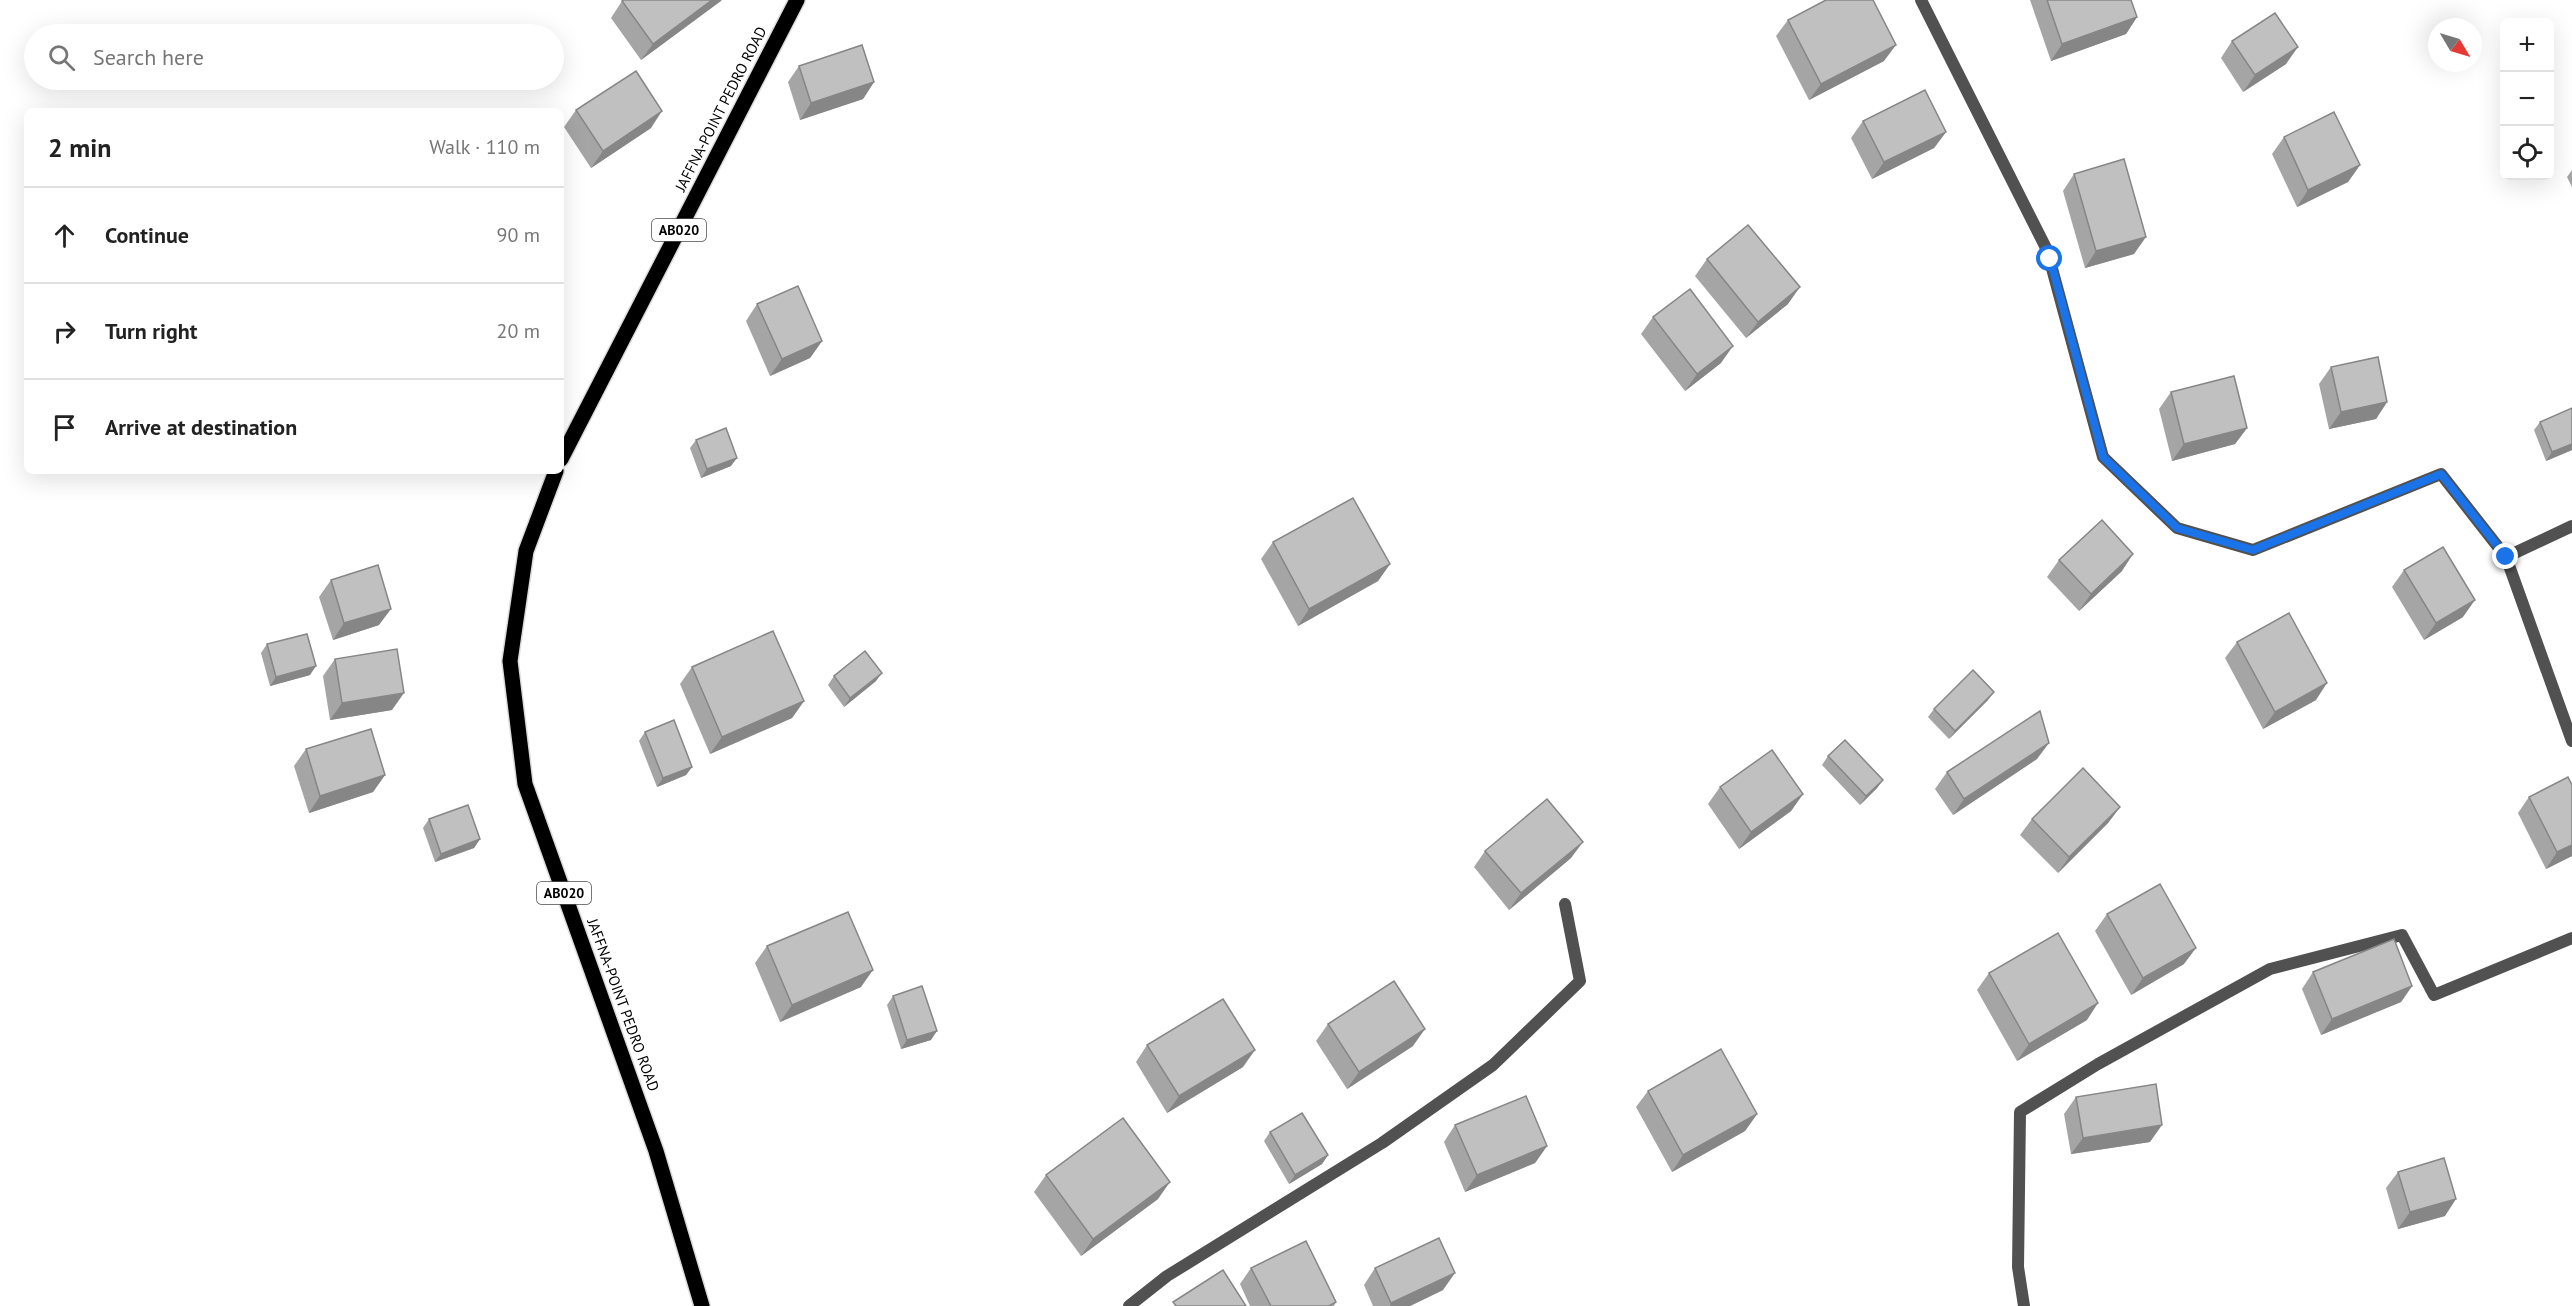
<!DOCTYPE html>
<meta charset="utf-8">
<style>
:root{--surface:#fff;--page:#f2f2f2;--text:#222;--muted:#767676;--line:#e0e0e0}
body{margin:0;font-family:"PT Sans",sans-serif;background:var(--page);color:var(--text)}
.controls{position:absolute;right:18px;top:18px;display:grid;overflow:hidden;border-radius:9px;box-shadow:0 6px 24px #0002}
.controls button{width:54px;height:54px;display:grid;place-items:center;padding:0;border:0;border-bottom:2px solid var(--line);background:var(--surface);color:var(--text);font:30px sans-serif}
.compass{position:absolute;left:2428px;top:18px;width:54px;height:54px;border-radius:50%;background:var(--surface);box-shadow:0 6px 24px #0002;rotate:128deg}
.stop{position:absolute;width:18px;height:18px;margin:-14px;border:4px solid #1a73e8;border-radius:50%;background:#fff}
.stop.end{background:#1a73e8;border-color:#fff;box-shadow:0 2px 6px #0008}
.list{margin:0;padding:0;list-style:none}
h2{display:flex;justify-content:space-between;align-items:center;height:78px;margin:0;padding:0 24px;font-size:26px}
h2 small{font-size:20px;font-weight:400;color:var(--muted)}
.list li{display:grid;grid-template-columns:39px 1fr auto;gap:18px;align-items:center;box-sizing:border-box;height:96px;padding:0 24px;border-top:2px solid var(--line)}
.list b{display:block;font-size:22px;white-space:nowrap}
.list em{font-size:20px;font-style:normal;color:var(--muted)}
.icon{flex:none;width:33px;height:33px;fill:none;stroke:currentColor;stroke-width:2;stroke-linecap:round;stroke-linejoin:round}
.map{position:relative;flex:none;width:2572px;height:1306px;overflow:hidden}
.search{position:absolute;background:var(--surface);box-shadow:0 6px 24px #0002;left:24px;top:24px;width:540px;height:66px;display:flex;align-items:center;gap:15px;box-sizing:border-box;padding:0 21px;border-radius:33px;color:var(--muted);font-size:22px}
.panel{position:absolute;background:var(--surface);box-shadow:0 6px 24px #0002;left:24px;top:108px;width:540px;height:366px;border-radius:9px}
.map>svg:first-child{display:block}
</style>
<div class="map">
<svg width="2572" height="1306" viewBox="0 0 2572 1306">
<rect width="100%" height="100%" fill="#fff"/>
<g fill="none" stroke-linecap="round" stroke-linejoin="round">
<g stroke="#dbdbdb" stroke-width="18">
<g id="primary">
<polyline points="561,459 797,0"/>
<polyline points="556,471 526,551 510,661 525,784 656,1151 702,1306"/>
</g>
</g>
<g stroke="#515151" stroke-width="12">
<polyline points="1921,0 2047,250 2103,457 2177,528 2253,550 2441,474 2506,557 2572,526"/>
<polyline points="2506,557 2572,741"/>
<polyline points="1129,1306 1167,1276 1382,1143 1493,1065 1580,981 1565,904"/>
<polyline points="2024,1306 2018,1267 2020,1112 2098,1064 2270,969 2402,935 2434,995 2572,938"/>
</g>
<use href="#primary" stroke="#000" stroke-width="15"/>
</g>
<g fill="#a5a5a5">
<polygon points="2030,0 2131,0 2137,17 2126,34 2051,61"/>
<polygon points="622,1 721,1 641,60 611,18"/>
<polygon points="1788,20 1884,61 1809,100 1776,36"/>
<polygon points="2232,41 2286,64 2243,92 2221,58"/>
<polygon points="799,66 874,82 863,99 800,120 788,82"/>
<polygon points="576,110 651,128 591,168 564,127"/>
<polygon points="1863,121 1946,132 1934,148 1872,179 1851,138"/>
<polygon points="2284,137 2360,165 2348,182 2297,207 2272,154"/>
<polygon points="2572,170 2572,187 2567,177"/>
<polygon points="2074,174 2134,254 2085,268 2063,191"/>
<polygon points="1707,259 1788,304 1746,338 1695,276"/>
<polygon points="757,304 822,341 810,358 770,376 746,321"/>
<polygon points="1653,317 1721,363 1685,391 1641,334"/>
<polygon points="2331,367 2387,402 2376,419 2329,429 2319,384"/>
<polygon points="2171,392 2247,428 2235,444 2172,461 2159,409"/>
<polygon points="2540,422 2572,450 2546,461 2534,430"/>
<polygon points="696,440 731,466 701,478 690,448"/>
<polygon points="1273,542 1390,564 1378,581 1298,626 1261,559"/>
<polygon points="2059,560 2122,571 2079,611 2047,577"/>
<polygon points="2404,570 2463,617 2424,640 2392,587"/>
<polygon points="331,580 379,625 333,640 319,597"/>
<polygon points="2237,642 2316,700 2263,729 2225,658"/>
<polygon points="267,644 310,675 270,686 261,653"/>
<polygon points="335,659 392,710 330,720 323,676"/>
<polygon points="692,667 804,701 792,718 710,754 680,684"/>
<polygon points="834,676 876,681 844,707 828,685"/>
<polygon points="1988,700 1949,739 1928,717 1934,709"/>
<polygon points="645,732 692,767 686,775 657,787 639,741"/>
<polygon points="306,749 385,775 373,792 309,813 294,766"/>
<polygon points="1828,756 1883,780 1877,788 1860,805 1822,765"/>
<polygon points="2037,759 1953,815 1935,789 1947,772"/>
<polygon points="1720,787 1803,794 1791,811 1739,849 1708,804"/>
<polygon points="2529,797 2572,856 2546,869 2518,813"/>
<polygon points="2120,807 2108,823 2058,873 2020,835 2032,819"/>
<polygon points="429,819 480,839 474,848 435,862 423,828"/>
<polygon points="1485,851 1571,858 1509,910 1474,867"/>
<polygon points="2107,914 2184,964 2131,995 2095,931"/>
<polygon points="767,946 861,987 780,1022 755,963"/>
<polygon points="2313,972 2412,986 2401,1002 2321,1035 2302,989"/>
<polygon points="1989,973 2087,1020 2017,1061 1977,990"/>
<polygon points="893,996 931,1040 901,1049 887,1005"/>
<polygon points="1328,1024 1413,1046 1347,1089 1316,1041"/>
<polygon points="1147,1045 1243,1067 1167,1113 1136,1062"/>
<polygon points="1648,1091 1757,1114 1745,1131 1672,1172 1636,1107"/>
<polygon points="2076,1097 2150,1142 2071,1154 2064,1114"/>
<polygon points="1455,1125 1547,1146 1535,1163 1465,1192 1444,1142"/>
<polygon points="1270,1132 1328,1155 1322,1164 1289,1184 1264,1141"/>
<polygon points="2398,1172 2445,1216 2398,1229 2386,1188"/>
<polygon points="1046,1175 1158,1199 1081,1256 1034,1192"/>
<polygon points="1251,1268 1336,1302 1334,1306 1250,1306 1240,1284"/>
<polygon points="1375,1268 1443,1290 1410,1306 1373,1306 1364,1285"/>
</g>
<g fill="#868686">
<polygon points="712,0 722,0 641,60 653,44"/>
<polygon points="2137,17 2126,34 2051,61 2062,44"/>
<polygon points="1896,45 1884,61 1809,100 1821,84"/>
<polygon points="2298,47 2286,64 2243,92 2255,75"/>
<polygon points="874,82 863,99 800,120 811,103"/>
<polygon points="662,111 651,128 591,168 603,151"/>
<polygon points="1946,132 1934,148 1872,179 1884,162"/>
<polygon points="2360,165 2348,182 2297,207 2308,190"/>
<polygon points="2146,237 2134,254 2085,268 2096,251"/>
<polygon points="1800,287 1788,304 1746,338 1758,322"/>
<polygon points="822,341 810,358 770,376 782,359"/>
<polygon points="1733,346 1721,363 1685,391 1697,374"/>
<polygon points="2387,402 2376,419 2329,429 2341,412"/>
<polygon points="2247,428 2235,444 2172,461 2184,444"/>
<polygon points="2572,444 2572,450 2546,461 2552,452"/>
<polygon points="737,458 731,466 701,478 707,469"/>
<polygon points="2133,554 2122,571 2079,611 2091,594"/>
<polygon points="1390,564 1378,581 1298,626 1309,609"/>
<polygon points="2475,600 2463,617 2424,640 2436,623"/>
<polygon points="391,609 379,625 333,640 344,623"/>
<polygon points="316,666 310,675 270,686 276,677"/>
<polygon points="882,673 876,681 844,707 850,698"/>
<polygon points="2327,683 2316,700 2263,729 2275,712"/>
<polygon points="1994,692 1988,700 1949,739 1955,731"/>
<polygon points="404,693 392,710 330,720 342,703"/>
<polygon points="804,701 792,718 710,754 722,737"/>
<polygon points="2049,743 2037,759 1953,815 1964,799"/>
<polygon points="692,767 686,775 657,787 663,778"/>
<polygon points="385,775 373,792 309,813 320,796"/>
<polygon points="1883,780 1877,788 1860,805 1866,796"/>
<polygon points="1803,794 1791,811 1739,849 1751,832"/>
<polygon points="2120,807 2108,823 2058,873 2069,857"/>
<polygon points="480,839 474,848 435,862 441,854"/>
<polygon points="1583,842 1571,858 1509,910 1521,893"/>
<polygon points="2572,845 2572,856 2546,869 2557,852"/>
<polygon points="2196,948 2184,964 2131,995 2143,978"/>
<polygon points="873,970 861,987 780,1022 792,1005"/>
<polygon points="2412,986 2401,1002 2321,1035 2332,1019"/>
<polygon points="2098,1003 2087,1020 2017,1061 2029,1044"/>
<polygon points="1425,1029 1413,1046 1347,1089 1359,1072"/>
<polygon points="937,1031 931,1040 901,1049 907,1040"/>
<polygon points="1255,1050 1243,1067 1167,1113 1179,1096"/>
<polygon points="1757,1114 1745,1131 1672,1172 1683,1155"/>
<polygon points="2162,1125 2150,1142 2071,1154 2083,1138"/>
<polygon points="1547,1146 1535,1163 1465,1192 1477,1175"/>
<polygon points="1328,1155 1322,1164 1289,1184 1295,1175"/>
<polygon points="1170,1182 1158,1199 1081,1256 1093,1239"/>
<polygon points="2456,1199 2445,1216 2398,1229 2410,1212"/>
<polygon points="1455,1273 1443,1290 1410,1306 1390,1306 1391,1303"/>
</g>
<g fill="#c0c0c0" stroke="#868686" stroke-width="1.5">
<polygon points="624,0 712,0 653,44 622,1"/>
<polygon points="1826,0 1873,0 1896,45 1821,84 1788,20"/>
<polygon points="2047,0 2131,0 2137,17 2062,44"/>
<polygon points="2275,13 2298,47 2255,75 2232,41"/>
<polygon points="862,45 874,82 811,103 799,66"/>
<polygon points="636,71 662,111 603,151 576,110"/>
<polygon points="1925,90 1946,132 1884,162 1863,121"/>
<polygon points="2334,112 2360,165 2308,190 2284,137"/>
<polygon points="2124,159 2146,237 2096,251 2074,174"/>
<polygon points="1748,225 1800,287 1758,322 1707,259"/>
<polygon points="798,286 822,341 782,359 757,304"/>
<polygon points="1690,289 1733,346 1697,374 1653,317"/>
<polygon points="2378,357 2387,402 2341,412 2331,367"/>
<polygon points="2234,376 2247,428 2184,444 2171,392"/>
<polygon points="2572,408 2572,444 2552,452 2540,422"/>
<polygon points="726,428 737,458 707,469 696,440"/>
<polygon points="1353,498 1390,564 1309,609 1273,542"/>
<polygon points="2102,520 2133,554 2091,594 2059,560"/>
<polygon points="2443,547 2475,600 2436,623 2404,570"/>
<polygon points="378,565 391,609 344,623 331,580"/>
<polygon points="2289,613 2327,683 2275,712 2237,642"/>
<polygon points="773,631 804,701 722,737 692,667"/>
<polygon points="307,634 316,666 276,677 267,644"/>
<polygon points="397,649 404,693 342,703 335,659"/>
<polygon points="865,651 882,673 850,698 834,676"/>
<polygon points="1973,670 1994,692 1955,731 1934,709"/>
<polygon points="2040,711 2049,743 1964,799 1947,772"/>
<polygon points="674,720 692,767 663,778 645,732"/>
<polygon points="371,729 385,775 320,796 306,749"/>
<polygon points="1845,740 1883,780 1866,796 1828,756"/>
<polygon points="1772,750 1803,794 1751,832 1720,787"/>
<polygon points="2083,768 2120,807 2069,857 2032,819"/>
<polygon points="2568,777 2572,785 2572,845 2557,852 2529,797"/>
<polygon points="1547,799 1583,842 1521,893 1485,851"/>
<polygon points="468,805 480,839 441,854 429,819"/>
<polygon points="2160,884 2196,948 2143,978 2107,914"/>
<polygon points="848,912 873,970 792,1005 767,946"/>
<polygon points="2058,933 2098,1003 2029,1044 1989,973"/>
<polygon points="2394,939 2412,986 2332,1019 2313,972"/>
<polygon points="1394,981 1425,1029 1359,1072 1328,1024"/>
<polygon points="922,986 937,1031 907,1040 893,996"/>
<polygon points="1223,999 1255,1050 1179,1096 1147,1045"/>
<polygon points="1721,1049 1757,1114 1683,1155 1648,1091"/>
<polygon points="2156,1084 2162,1125 2083,1138 2076,1097"/>
<polygon points="1526,1096 1547,1146 1477,1175 1455,1125"/>
<polygon points="1302,1113 1328,1155 1295,1175 1270,1132"/>
<polygon points="1123,1118 1170,1182 1093,1239 1046,1175"/>
<polygon points="2444,1158 2456,1199 2410,1212 2398,1172"/>
<polygon points="1439,1238 1455,1273 1391,1303 1375,1268"/>
<polygon points="1306,1241 1336,1302 1329,1306 1271,1306 1251,1268"/>
<polygon points="1223,1270 1246,1306 1176,1306 1173,1302"/>
</g>
<g fill="none" stroke-linecap="round" stroke-linejoin="round">
<polyline stroke="#1a73e8" stroke-width="8" points="2050,259 2103,457 2177,528 2253,550 2441,474 2506,557"/>
</g>
<g text-anchor="middle" stroke-width="4.5" stroke-linejoin="round" paint-order="stroke">
<g fill="#fff" stroke="#4c4c4c" stroke-width="1.5">
<rect x="652" y="219" width="54" height="22" rx="4.5"/>
<rect x="537" y="882" width="54" height="22" rx="4.5"/>
</g>
<g font-size="14" font-weight="bold" fill="#000">
<text x="679" y="235">AB020</text>
<text x="564" y="898">AB020</text>
</g>
<g font-size="15" fill="#000" stroke="#fff">
<text transform="translate(721 109) rotate(-63)" y="5">JAFFNA-POINT PEDRO ROAD</text>
<text transform="translate(623 1005) rotate(70)" y="5">JAFFNA-POINT PEDRO ROAD</text>
</g>
</g>
</svg>
<div class="controls">
<button>+</button>
<button>−</button>
<button><svg class="icon" aria-label="locate" viewBox="0 0 24 24"><circle cx="12" cy="12" r="6"/><path d="M12 2v4M12 18v4M2 12h4M18 12h4"/></svg></button>
</div>
<svg class="compass" viewBox="-18 -18 36 36"><path d="M0-13l5 13h-10z" fill="#e53935"/><path d="M0 13l5-13h-10z" fill="#767676"/></svg>
<div class="stop" style="left:2050px;top:259px"></div>
<div class="stop end" style="left:2506px;top:557px"></div>
<div class="search"><svg class="icon" aria-label="search" viewBox="0 0 24 24"><circle cx="10" cy="10" r="6"/><path d="M15 15l6 6"/></svg>Search here</div>
<section class="panel">
<h2>2 min<small>Walk · 110 m</small></h2>
<ul class="list">
<li><svg class="icon" aria-label="ahead" viewBox="0 0 24 24"><path d="M12 20V5M6 11l6-6 6 6"/></svg><div><b>Continue</b></div><em>90 m</em></li>
<li><svg class="icon" aria-label="right" viewBox="0 0 24 24"><path d="M7 20v-9h11M14 6l5 5-5 5"/></svg><div><b>Turn right</b></div><em>20 m</em></li>
<li><svg class="icon" aria-label="arrive" viewBox="0 0 24 24"><path d="M6 21V4h12l-3 4 3 4H6"/></svg><div><b>Arrive at destination</b></div></li>
</ul>
</section>
</div>
